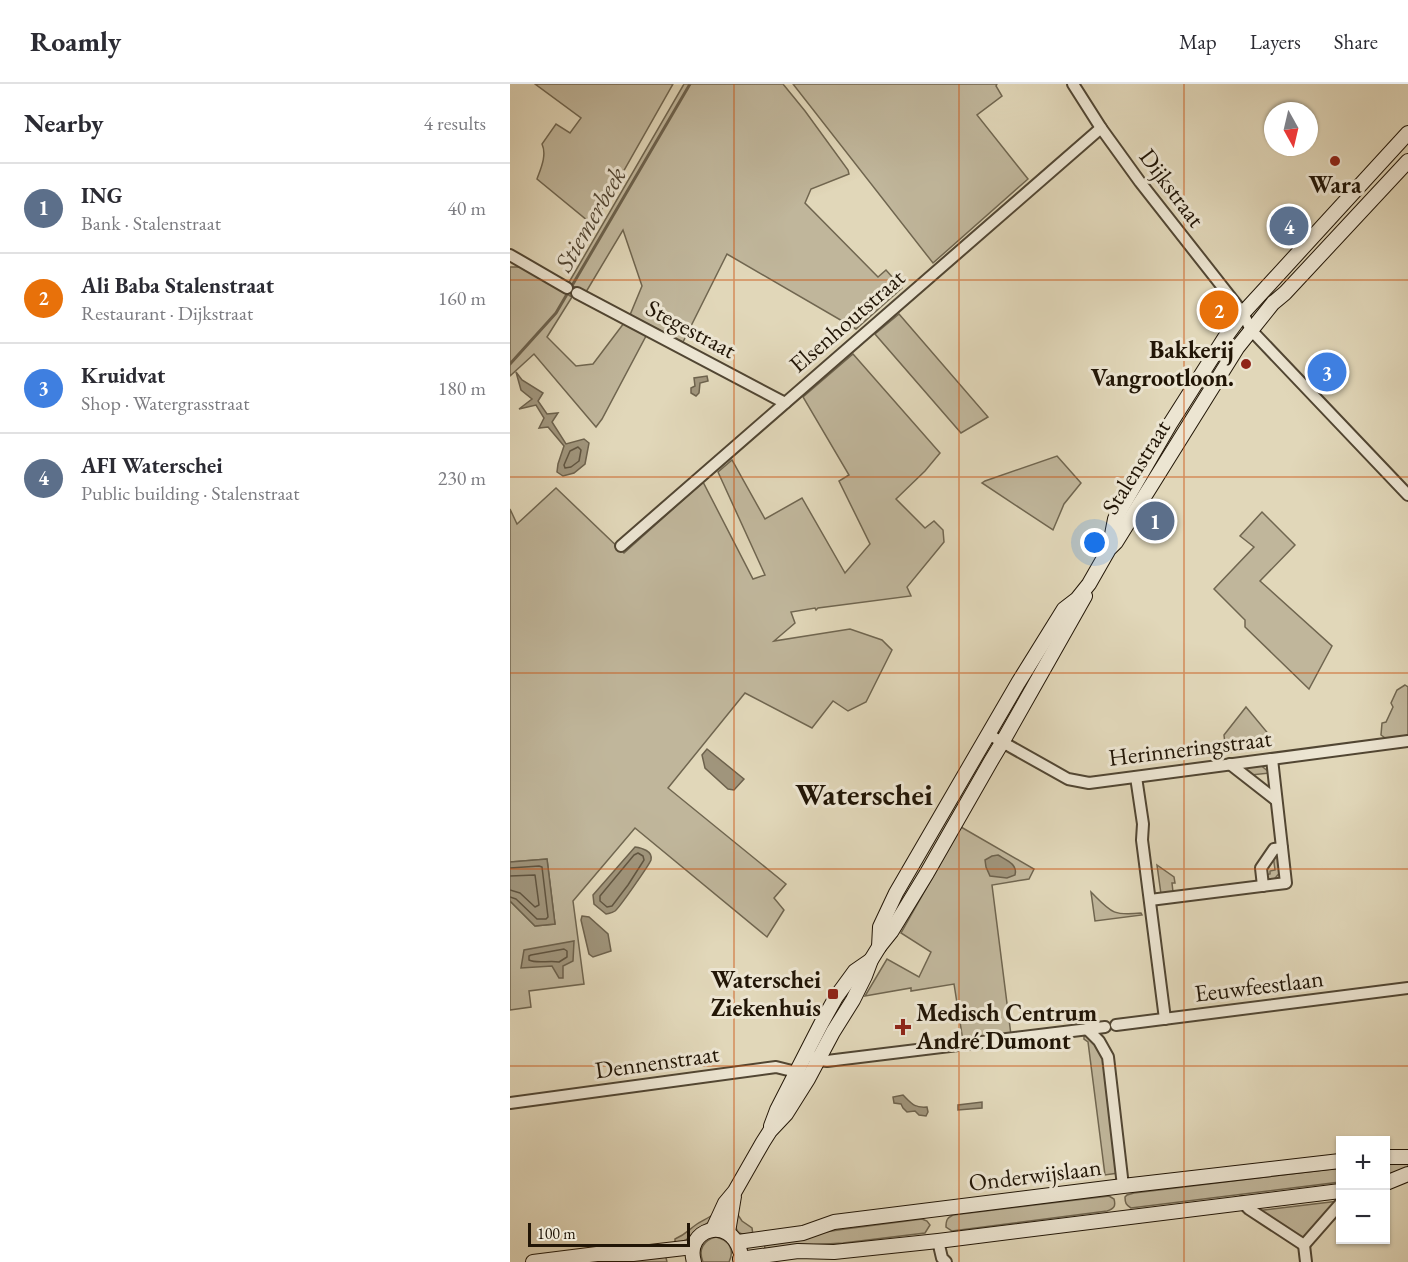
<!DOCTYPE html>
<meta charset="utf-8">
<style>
:root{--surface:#fff;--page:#f2f2f3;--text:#2b2b33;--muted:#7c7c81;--line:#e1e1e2;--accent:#b45309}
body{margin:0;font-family:"EB Garamond",serif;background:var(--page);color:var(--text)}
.controls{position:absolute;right:18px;bottom:18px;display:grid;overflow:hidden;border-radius:0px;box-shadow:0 2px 4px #0004}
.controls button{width:54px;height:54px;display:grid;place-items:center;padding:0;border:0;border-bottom:2px solid var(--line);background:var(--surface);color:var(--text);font:30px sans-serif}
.compass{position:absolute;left:754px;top:18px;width:54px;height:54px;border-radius:50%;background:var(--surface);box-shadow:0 2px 4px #0004;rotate:172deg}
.scale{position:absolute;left:18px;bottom:15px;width:162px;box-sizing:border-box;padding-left:6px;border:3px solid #211506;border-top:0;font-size:16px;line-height:21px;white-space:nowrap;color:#211506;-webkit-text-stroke:4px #ece5d2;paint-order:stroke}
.you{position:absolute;left:585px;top:459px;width:21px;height:21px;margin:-15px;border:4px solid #fff;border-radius:50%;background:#1a73e8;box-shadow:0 0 0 9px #1a73e833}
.badge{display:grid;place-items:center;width:39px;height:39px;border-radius:50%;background:var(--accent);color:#fff;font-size:20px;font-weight:700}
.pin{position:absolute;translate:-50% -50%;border:3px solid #fff;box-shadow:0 2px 6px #0006}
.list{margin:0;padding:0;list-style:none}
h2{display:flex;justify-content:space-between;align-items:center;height:78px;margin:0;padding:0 24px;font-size:26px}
h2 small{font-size:20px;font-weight:400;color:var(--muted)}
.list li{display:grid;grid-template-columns:39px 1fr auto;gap:18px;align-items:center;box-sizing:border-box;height:90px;padding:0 24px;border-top:2px solid var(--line)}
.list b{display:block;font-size:22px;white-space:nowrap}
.list p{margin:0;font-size:20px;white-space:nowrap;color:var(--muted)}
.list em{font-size:20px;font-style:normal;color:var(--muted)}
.map{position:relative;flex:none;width:898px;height:1178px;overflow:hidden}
header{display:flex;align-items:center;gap:36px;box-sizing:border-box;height:84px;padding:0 30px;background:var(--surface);border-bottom:2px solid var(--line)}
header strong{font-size:28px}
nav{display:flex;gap:33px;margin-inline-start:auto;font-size:21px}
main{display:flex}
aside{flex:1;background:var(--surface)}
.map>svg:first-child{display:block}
</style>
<header>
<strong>Roamly</strong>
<nav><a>Map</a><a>Layers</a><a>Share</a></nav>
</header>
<main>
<aside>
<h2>Nearby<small>4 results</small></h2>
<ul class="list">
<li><span class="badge" style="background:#5c6f8a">1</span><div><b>ING</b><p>Bank · Stalenstraat</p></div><em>40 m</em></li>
<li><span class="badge" style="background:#e8710a">2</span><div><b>Ali Baba Stalenstraat</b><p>Restaurant · Dijkstraat</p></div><em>160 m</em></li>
<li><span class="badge" style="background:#3f7fe0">3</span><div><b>Kruidvat</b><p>Shop · Watergrasstraat</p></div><em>180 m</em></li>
<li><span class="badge" style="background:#5c6f8a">4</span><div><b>AFI Waterschei</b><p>Public building · Stalenstraat</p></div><em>230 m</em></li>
</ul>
</aside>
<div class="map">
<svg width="898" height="1178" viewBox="0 0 898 1178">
<rect width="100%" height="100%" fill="#e1d7b9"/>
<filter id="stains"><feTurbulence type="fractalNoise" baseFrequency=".00333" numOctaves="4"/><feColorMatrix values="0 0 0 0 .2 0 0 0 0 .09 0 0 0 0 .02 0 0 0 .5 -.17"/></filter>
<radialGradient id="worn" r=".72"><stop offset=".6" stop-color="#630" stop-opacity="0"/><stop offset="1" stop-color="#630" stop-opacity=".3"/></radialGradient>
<g fill="#c0b69b" stroke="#706650" stroke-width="1.5">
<path d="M25 0H163L83 141 27 95C31 84 37 71 32 60L46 40 60 49 71 34Z"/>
<polygon points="174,0 273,0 295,27 338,86 339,90 301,105 295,119 368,193 376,186 392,204 346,245 217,170 173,258 120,231 132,202 113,146 76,208 58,200"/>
<polygon points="283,0 487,0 486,2 492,12 467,31 518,95 423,179"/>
<polygon points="0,183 14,183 62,213 37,253 66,282 83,280 114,239 136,252 92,335 86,343 24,270 0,292"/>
<polygon points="389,230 478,333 451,349 365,250"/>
<polygon points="343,270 430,369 415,387 386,415 415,444 424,437 433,446 434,458 397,503 401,512 308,524 306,526 305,524 281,528 285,539 264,557 340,545 372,556 382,566 356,618 338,627 323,617 302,644 235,609 158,704 276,800 264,814 274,826 257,853 125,744 63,817 74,900 19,907 21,923 0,926 0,817 25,842 45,840 37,775 0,778 0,425 7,440 46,404 114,469 193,398 243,495 255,491 208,388 222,376 255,435 292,414 335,489 360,460 329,397 339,391 293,313"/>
<polygon points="547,372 571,399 554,420 543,446 472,399 475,397"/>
<polygon points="752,428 785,461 750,497 822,562 799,605 735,543 735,536 704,505 744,463 730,452"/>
<polygon points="895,601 898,603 898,653 878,656 871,651 872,639 876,638 883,623 881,619 887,606"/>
<polygon points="736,623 761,653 756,663 716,669 714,651"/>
<polygon points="748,679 760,689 741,691 727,682"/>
<polygon points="451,743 524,785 519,795 482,801 501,951 453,957 444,900 401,907 401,904 355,912 377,875 409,893 421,868 391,849"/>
<polygon points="768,768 772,786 761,799 757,799 755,791 760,790 760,787 765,786 763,771"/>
<polygon points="647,781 664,793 665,799 662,799 663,808 651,810"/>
<path d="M581 808C601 828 602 832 631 829L632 831 585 837Z"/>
<polygon points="574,948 576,949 594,971 608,1089 595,1091 578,958 574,955"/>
<polygon points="898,1077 898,1086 876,1092 876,1078"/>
<path d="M830 1084V1098L621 1124C616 1121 615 1119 615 1113L617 1111 624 1109Z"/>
<path d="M599 1112 604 1115C606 1122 604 1125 597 1127L442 1147 436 1143C436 1136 437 1134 443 1131Z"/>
<polygon points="829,1117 797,1153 788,1154 746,1127"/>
<path d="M205 1129 203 1136 187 1145 176 1156 165 1160V1155C177 1150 178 1146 187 1140 193 1136 199 1134 205 1129Z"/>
<path d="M224 1131H228L232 1137 242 1144 243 1151C226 1152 225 1146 224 1131Z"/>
<polygon points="412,1135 417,1137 420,1141 415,1149 333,1159 282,1162 255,1166 254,1157 335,1145"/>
<path d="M206 1153C219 1156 225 1166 219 1178H193C188 1166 193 1156 206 1153Z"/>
<polygon points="155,1169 157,1178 86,1178 86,1175"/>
</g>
<g fill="#a0957c" stroke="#6d624d" stroke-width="1.5">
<polygon points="6,288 12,296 33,309 28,317 37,330 48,329 42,338 56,360 74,355 79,359 75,380 64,389 53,392 47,388 48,380 54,362 38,343 29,344 34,334 26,321 9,325 22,315 11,306"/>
<polygon points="197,292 198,297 190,299 189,309 186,312 181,309 181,304 185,302 184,294"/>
<polygon points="197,665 234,695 224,706 218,705 195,684 192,671"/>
<path d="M125 763C132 764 143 767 141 776 139 781 110 823 105 827 102 829 100 829 96 830L84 820 83 811Z"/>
<path d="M488 771C496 776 508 780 505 791L497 794 480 792 476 783 475 776 482 772Z"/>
<polygon points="37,775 45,840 25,842 0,817 0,778"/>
<polygon points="72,832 79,833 98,850 101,867 83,873 79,870 71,836"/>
<polygon points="64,857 63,877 53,882 53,894 49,894 42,882 11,884 14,866"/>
<path d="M393 1011C402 1020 404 1024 417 1023L418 1028 416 1032 409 1031 405 1027 397 1028 393 1024 391 1020 384 1019 383 1013Z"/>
<polygon points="472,1018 472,1024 448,1026 448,1021"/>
</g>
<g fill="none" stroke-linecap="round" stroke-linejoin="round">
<g stroke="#605541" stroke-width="1.5">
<polygon points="68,363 71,366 69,377 61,383 55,384 54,381 60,367"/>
<polygon points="128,769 133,772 134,776 118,801 102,822 97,823 90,817 90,812 124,771"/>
<polyline points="0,784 29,782 32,783 38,833 36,835 27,835 6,815 0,813"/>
<polyline points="0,792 25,791 29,821 25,823 10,809 0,806"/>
<path d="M54 865 57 867V873L49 878C39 876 27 880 19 876V872L21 871Z"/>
</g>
<polyline stroke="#6d624d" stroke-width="3" points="0,280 46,229 180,0"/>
<g stroke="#514633" stroke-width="14">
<g id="street">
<polyline points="563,0 591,44 630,98 733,229 741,246 898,411"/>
<polyline points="0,171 57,204"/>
<polyline points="67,209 275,319"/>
<polyline points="111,462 591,44"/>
<polyline points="478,650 558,695 579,699 898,657"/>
<polyline points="720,680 766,716"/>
<polyline points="626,693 633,740 632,756 655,935"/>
<polyline points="753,802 751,784 764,765 772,764"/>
<polyline points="640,816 776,799 762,675"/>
<polyline points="606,941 898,904"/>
<polyline points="577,945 589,957 598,973 613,1102"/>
<polyline points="301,972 309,976 317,977 595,943"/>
<polyline points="0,1019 266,983 286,988 293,992"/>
<polyline points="732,1118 739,1125 794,1161 830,1120"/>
<polyline points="428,1157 432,1174 436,1178"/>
<polyline points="794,1161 796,1178"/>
</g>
</g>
<g stroke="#211506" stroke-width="16">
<g id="secondary">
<polyline points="600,461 605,435 660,340 714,255 733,229 898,49"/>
<polyline points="369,863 370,843 386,809 508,599 554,525 567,515 579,500 599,465 606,458 727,264 763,219 775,209 898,77"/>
<polyline points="261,1042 267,1026 311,940 326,913 345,887 361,876"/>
<polyline points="876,1073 898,1073"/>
<polyline points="876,1099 898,1090"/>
<polyline points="203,1145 215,1119 225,1107 253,1058 260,1047 276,1030 298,995 323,948 343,916 355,892 361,876 369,863 381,848 417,789 481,677 493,657 575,512"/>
<polyline points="218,1148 224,1112"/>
<polyline points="228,1158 293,1149 324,1138 613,1102 830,1077"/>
<polyline points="230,1175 288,1167 324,1168 428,1157 830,1107"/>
<polyline points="23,1178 87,1170 123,1170 183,1163"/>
<path d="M184 1178C174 1145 220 1131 230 1167"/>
</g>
</g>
<use href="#street" stroke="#ece5d2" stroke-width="10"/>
<use href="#secondary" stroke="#ece5d2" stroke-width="14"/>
</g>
<path fill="none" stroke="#ca4f0b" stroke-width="1.5" stroke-opacity="0.55" d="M224 0V1178M449 0V1178M674 0V1178M0 196H898M0 393H898M0 589H898M0 785H898M0 982H898"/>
<g fill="#8f2418" stroke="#ece5d2" stroke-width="2">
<circle cx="825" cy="77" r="6"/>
<circle cx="736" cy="280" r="6"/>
<rect x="317" y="904" width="12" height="12" rx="3"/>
<path d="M390 934h6v6h6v6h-6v6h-6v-6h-6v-6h6z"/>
</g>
<g text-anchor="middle" stroke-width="6" stroke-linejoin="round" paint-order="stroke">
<g font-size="24" font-weight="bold" fill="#211506" stroke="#ece5d2" text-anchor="end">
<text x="825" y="109" text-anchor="middle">Wara</text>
<text x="724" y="274">Bakkerij<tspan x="724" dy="28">Vangrootloon.</tspan></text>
<text x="311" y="904">Waterschei<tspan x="311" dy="28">Ziekenhuis</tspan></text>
<text x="406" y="937" text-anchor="start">Medisch Centrum<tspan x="406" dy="28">André Dumont</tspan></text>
</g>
<g font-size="24" fill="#211506" stroke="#ece5d2">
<text transform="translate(662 104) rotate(53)" y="8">Dijkstraat</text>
<text transform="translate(337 237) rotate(-41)" y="8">Elsenhoutstraat</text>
<text transform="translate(181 245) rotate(28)" y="8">Stegestraat</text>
<text transform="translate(626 383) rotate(-58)" y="8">Stalenstraat</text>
<text transform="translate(680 664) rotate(-7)" y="8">Herinneringstraat</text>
<text transform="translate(749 902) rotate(-7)" y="8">Eeuwfeestlaan</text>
<text transform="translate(147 978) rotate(-8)" y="8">Dennenstraat</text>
<text transform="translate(525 1091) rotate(-7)" y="8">Onderwijslaan</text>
</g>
<g font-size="26" font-style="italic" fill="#544835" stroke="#ece5d2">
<text transform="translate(80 135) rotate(-60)" y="9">Stiemerbeek</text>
</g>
<g font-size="30" font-weight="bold" fill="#211506" stroke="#ece5d2">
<text x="354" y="721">Waterschei</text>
</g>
</g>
<rect width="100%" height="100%" filter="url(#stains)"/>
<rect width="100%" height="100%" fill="url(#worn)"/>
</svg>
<div class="controls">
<button>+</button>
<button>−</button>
</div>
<svg class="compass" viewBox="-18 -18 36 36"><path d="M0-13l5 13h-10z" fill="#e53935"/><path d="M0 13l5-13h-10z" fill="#7c7c81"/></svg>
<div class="scale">100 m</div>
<div class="you"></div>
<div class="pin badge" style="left:645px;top:437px;background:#5c6f8a">1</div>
<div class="pin badge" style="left:709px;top:226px;background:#e8710a">2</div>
<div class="pin badge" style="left:817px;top:288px;background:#3f7fe0">3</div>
<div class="pin badge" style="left:779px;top:142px;background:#5c6f8a">4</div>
</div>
</main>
